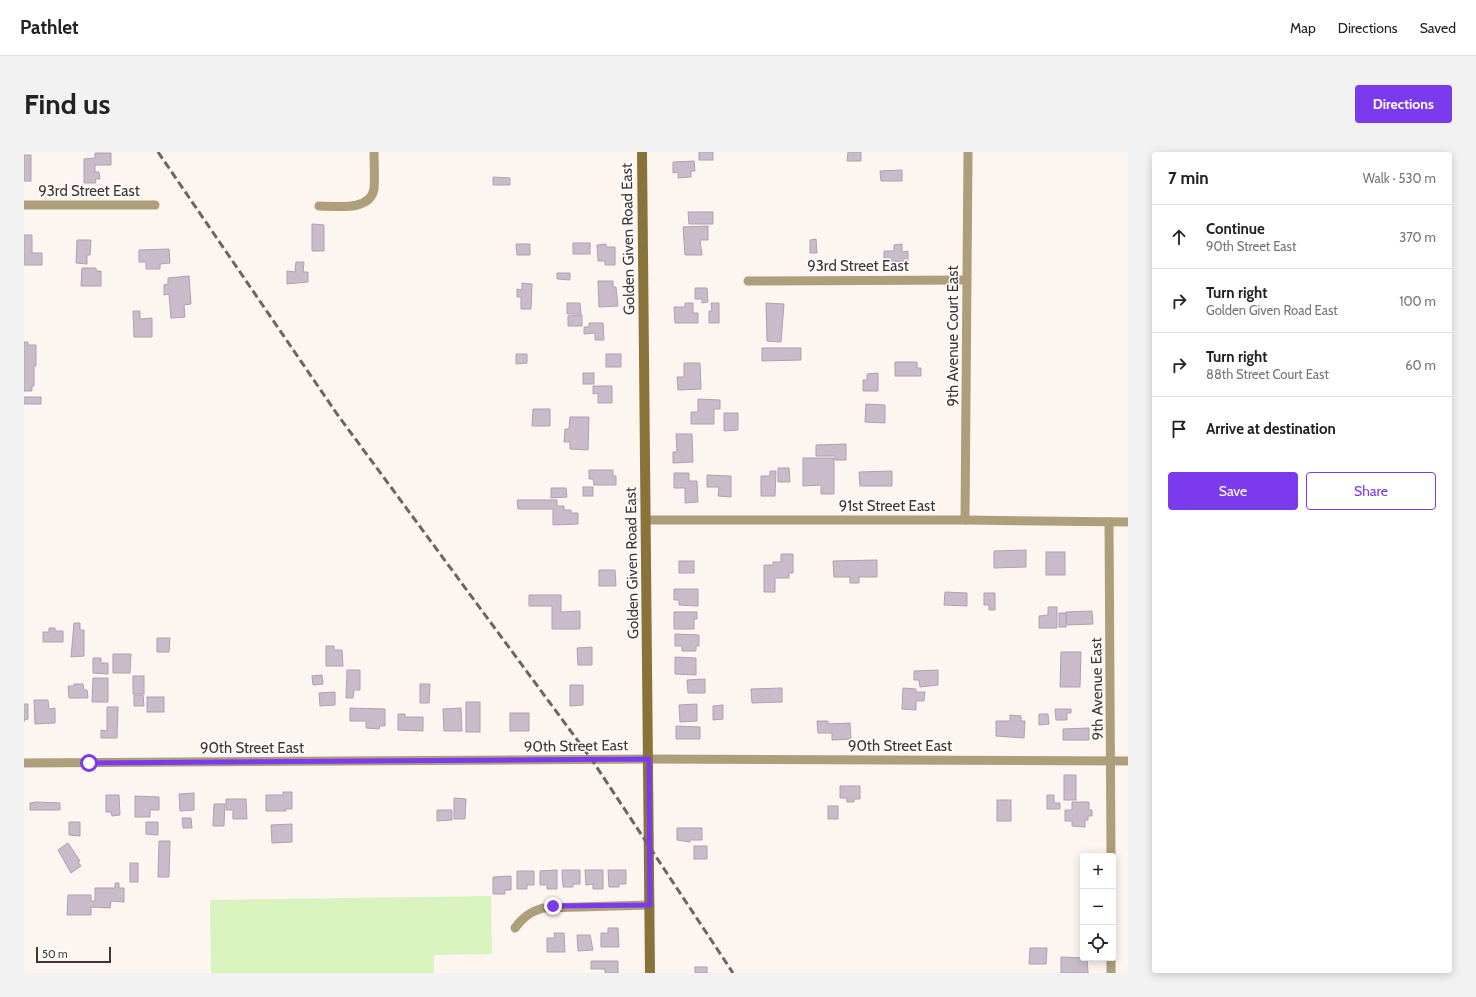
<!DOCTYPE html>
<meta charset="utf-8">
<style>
:root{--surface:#fff;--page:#f2f2f2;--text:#222;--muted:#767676;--line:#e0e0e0;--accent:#7c3aed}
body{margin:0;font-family:Cabin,sans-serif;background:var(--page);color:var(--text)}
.controls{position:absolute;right:12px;bottom:12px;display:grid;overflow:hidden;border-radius:4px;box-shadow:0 2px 10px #0003}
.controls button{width:36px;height:36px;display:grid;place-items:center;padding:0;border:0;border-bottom:1px solid var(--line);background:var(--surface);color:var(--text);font:20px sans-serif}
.scale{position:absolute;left:12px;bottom:10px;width:75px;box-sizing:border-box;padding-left:4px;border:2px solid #3e3632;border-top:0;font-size:11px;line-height:14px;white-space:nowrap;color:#3e3632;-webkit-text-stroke:3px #fff;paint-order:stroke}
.stop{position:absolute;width:12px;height:12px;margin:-9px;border:3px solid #7c3aed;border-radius:50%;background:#fff}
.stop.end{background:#7c3aed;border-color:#fff;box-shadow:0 1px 4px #0008}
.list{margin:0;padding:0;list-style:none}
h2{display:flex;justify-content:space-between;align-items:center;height:52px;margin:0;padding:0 16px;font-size:17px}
h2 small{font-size:13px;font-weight:400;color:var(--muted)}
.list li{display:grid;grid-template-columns:26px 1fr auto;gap:12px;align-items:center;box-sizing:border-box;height:64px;padding:0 16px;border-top:1px solid var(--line)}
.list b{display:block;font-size:15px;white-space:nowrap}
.list p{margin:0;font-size:13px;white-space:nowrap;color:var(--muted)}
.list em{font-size:13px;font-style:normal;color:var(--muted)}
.actions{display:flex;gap:8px;padding:12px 16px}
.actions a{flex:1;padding:9px 0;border:1px solid var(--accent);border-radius:4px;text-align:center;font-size:14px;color:var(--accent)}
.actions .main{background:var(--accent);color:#fff}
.icon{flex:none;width:22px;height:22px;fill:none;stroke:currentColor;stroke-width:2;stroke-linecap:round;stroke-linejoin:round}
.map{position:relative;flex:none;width:1104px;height:821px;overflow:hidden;border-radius:4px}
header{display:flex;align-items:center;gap:24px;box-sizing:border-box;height:56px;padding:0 20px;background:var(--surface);border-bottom:1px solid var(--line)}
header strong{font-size:19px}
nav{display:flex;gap:22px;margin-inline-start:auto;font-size:14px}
.intro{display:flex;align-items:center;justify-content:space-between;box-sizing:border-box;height:96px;padding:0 24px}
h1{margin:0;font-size:28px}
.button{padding:10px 18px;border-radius:4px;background:var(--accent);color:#fff;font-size:14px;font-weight:700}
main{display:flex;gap:24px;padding:0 24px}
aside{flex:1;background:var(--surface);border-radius:4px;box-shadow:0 2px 10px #0003}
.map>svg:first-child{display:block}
</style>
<header>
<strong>Pathlet</strong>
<nav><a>Map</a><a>Directions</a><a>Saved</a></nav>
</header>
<div class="intro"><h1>Find us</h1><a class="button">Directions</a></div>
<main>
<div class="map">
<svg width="1104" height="821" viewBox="0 0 1104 821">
<rect width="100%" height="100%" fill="#fdf5f0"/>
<polygon fill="#d9f3be" points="467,744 468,802 410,803 410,821 187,821 186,748"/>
<g fill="#c9bbca" stroke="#aea1b0">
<rect x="675" y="0" width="14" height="8"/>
<polygon points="824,0 837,0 837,9 823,9"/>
<polygon points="71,1 87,1 87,13 71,13 71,20 75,20 76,27 71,27 72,31 60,31 60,7 71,6"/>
<rect x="0" y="3" width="7" height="26"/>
<polygon points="670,9 671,19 667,19 667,25 654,26 654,20 649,21 649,10"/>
<polygon points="878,18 878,29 857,29 856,19"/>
<polygon points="469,25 486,26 486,33 469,33"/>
<polygon points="664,60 689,60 689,72 665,72"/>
<polygon points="288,72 300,73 300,99 288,99"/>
<polygon points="684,74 684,88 676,88 678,103 661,103 659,75"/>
<polygon points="0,83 8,83 8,101 18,101 18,113 0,113"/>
<polygon points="792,87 793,101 786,101 786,88"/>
<polygon points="53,88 67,88 66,103 63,103 63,112 52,111"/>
<rect x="549" y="91" width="17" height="11"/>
<polygon points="492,92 506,92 506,103 493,103"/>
<polygon points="582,92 582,95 591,95 591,113 581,113 581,109 574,109 573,93"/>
<polygon points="878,92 878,100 884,99 884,109 860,110 860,99 870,99 870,93"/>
<polygon points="145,97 146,111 136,112 136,117 122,117 122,110 115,110 115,98"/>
<polygon points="272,110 280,110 279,120 284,120 284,130 263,132 263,119 271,120"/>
<polygon points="58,116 72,116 72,119 77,119 77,134 57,134"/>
<polygon points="533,121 546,121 546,128 533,127"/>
<polygon points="165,124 167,152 160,153 161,165 147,166 145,142 140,143 140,133 144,132 144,126"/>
<polygon points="574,129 589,129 589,135 592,135 594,154 575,155"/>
<polygon points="498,131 508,132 507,157 497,157 497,145 493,145 493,137 498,138"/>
<polygon points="671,136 683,136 684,150 678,151 678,147 671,147"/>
<polygon points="543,151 556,151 557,162 543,162"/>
<polygon points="661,151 669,151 669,161 674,161 674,171 651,171 650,155 661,155"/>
<polygon points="687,151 695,151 695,171 685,171 685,159 688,159"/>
<polygon points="742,151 760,152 757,190 743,189"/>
<polygon points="109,159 116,159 116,167 128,166 128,185 110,185"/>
<polygon points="558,163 558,174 544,174 544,164"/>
<polygon points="565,171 579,171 580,188 571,188 571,181 560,182 560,175 565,175"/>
<polygon points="0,190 4,190 4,193 12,193 12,214 10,214 10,234 8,234 8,239 0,239"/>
<polygon points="738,196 777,196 777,208 738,209"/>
<polygon points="492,202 503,202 503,211 492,212"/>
<rect x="582" y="202" width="15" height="13"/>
<polygon points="871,210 893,210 893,216 897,216 897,224 871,224"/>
<polygon points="660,211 676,211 677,237 654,238 653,225 660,225"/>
<rect x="559" y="221" width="11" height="11"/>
<polygon points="854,221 854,239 839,239 839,228 843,228 843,222"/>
<polygon points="569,234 588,234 588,251 574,251 574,241 569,242"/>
<rect x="0" y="245" width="17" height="7"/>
<polygon points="674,247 696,248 696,257 690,257 690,272 667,272 667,260 674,260"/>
<polygon points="842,252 861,253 861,271 841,270"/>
<polygon points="509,257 526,257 526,274 508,274"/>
<polygon points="700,261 714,261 714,278 700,279"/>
<polygon points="546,265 565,265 564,298 546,297 546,290 540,290 541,277 545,277"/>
<polygon points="652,282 668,282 669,310 649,311 649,300 653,300"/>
<polygon points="822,292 822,308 811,308 811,304 792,304 792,293"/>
<polygon points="779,306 810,306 810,342 797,342 797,333 779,334"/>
<polygon points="754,316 765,316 766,330 754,330"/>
<polygon points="565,318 589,318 589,324 592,324 592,333 570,333 569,327 565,327"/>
<polygon points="746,319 752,319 751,344 737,344 737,324 746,324"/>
<polygon points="868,319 868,334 836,334 835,320"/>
<polygon points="650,321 665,321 665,329 673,329 674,350 661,351 661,336 650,336"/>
<polygon points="683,323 707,324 707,345 694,344 695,335 683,335"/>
<rect x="559" y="335" width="10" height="9"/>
<polygon points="527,336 542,336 543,345 527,346"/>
<polygon points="493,348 533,348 533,354 540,354 540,358 547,358 547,361 554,361 554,372 529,373 529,357 494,357"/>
<polygon points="1002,398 1002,415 970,416 970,399"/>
<rect x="1022" y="400" width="19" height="23"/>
<polygon points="757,402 769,402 769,421 765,421 765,426 751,426 751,440 740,440 740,413 749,413 749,410 757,410"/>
<polygon points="853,408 853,425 835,425 835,431 826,431 826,425 810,425 809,409"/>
<rect x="655" y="409" width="15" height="12"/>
<polygon points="575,418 591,418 592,434 575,434"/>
<polygon points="650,437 674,437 674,454 655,453 655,448 650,448"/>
<polygon points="921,440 943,441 943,454 920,453"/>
<polygon points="960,441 971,441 971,458 965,458 965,453 960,453"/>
<polygon points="505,443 537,443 537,460 556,459 556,477 528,477 528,454 505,454"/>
<polygon points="1024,455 1033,455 1033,476 1015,476 1015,464 1024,463"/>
<polygon points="1068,459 1069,472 1043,473 1042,460"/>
<polygon points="650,460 673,460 673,467 670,467 670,477 650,477"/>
<rect x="1035" y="461" width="7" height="14"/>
<polygon points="50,471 56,471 56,478 60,478 60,504 47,505"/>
<polygon points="25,476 31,476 31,479 39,479 39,490 19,490 19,480 25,480"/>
<polygon points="651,482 675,483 675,494 672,494 672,499 658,499 658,494 651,494"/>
<polygon points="133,486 146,486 145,500 133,500"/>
<polygon points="302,494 310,494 310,498 318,498 319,514 302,514"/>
<polygon points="568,495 568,513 554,513 553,496"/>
<polygon points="1037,500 1057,500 1056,535 1036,535"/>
<polygon points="89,502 107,502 106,521 89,521"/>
<polygon points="651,505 672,506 672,523 651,522"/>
<polygon points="69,506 77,506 77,511 84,511 84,522 69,521"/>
<polygon points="323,518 336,518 336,538 330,538 329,546 322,546"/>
<polygon points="914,518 914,533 896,535 895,528 890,528 890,519"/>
<polygon points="298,523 299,532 289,533 288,524"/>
<rect x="109" y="524" width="11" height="18"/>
<polygon points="69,526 84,526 84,550 68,550"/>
<polygon points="681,527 681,541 664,541 663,528"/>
<polygon points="50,532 59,532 60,538 63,538 64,546 45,546 44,534 50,534"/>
<polygon points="396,532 406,532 405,551 396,551"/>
<polygon points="546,533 559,533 559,553 546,554"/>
<polygon points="758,536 758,550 728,551 727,537"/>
<polygon points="879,536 892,537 892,540 901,540 900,549 892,549 892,558 878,557"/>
<polygon points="311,540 311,553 296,554 295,541"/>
<polygon points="110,543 119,543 120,554 110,554"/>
<rect x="123" y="545" width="17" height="15"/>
<polygon points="10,548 24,548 25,557 31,556 31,571 11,572"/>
<rect x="442" y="550" width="14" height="30"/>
<polygon points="0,552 4,552 4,567 0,568 0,570"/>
<polygon points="673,552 673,569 656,570 655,553"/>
<polygon points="699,553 699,567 689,568 689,554"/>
<polygon points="83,555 94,555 93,586 77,586 77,578 83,579"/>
<polygon points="326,556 361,557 361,574 356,574 355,577 342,576 342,569 326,569"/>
<polygon points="437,556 438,579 420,579 419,557"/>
<polygon points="1031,557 1047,557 1047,561 1043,561 1043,568 1032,568"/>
<rect x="486" y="561" width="19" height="18"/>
<polygon points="374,562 381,562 381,565 399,565 399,579 374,578"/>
<polygon points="1015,562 1024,562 1025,572 1015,573"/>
<polygon points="986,563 997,564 997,569 1001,569 1000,586 972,584 972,569 986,569"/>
<polygon points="793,569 804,569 804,572 826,571 827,587 808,588 808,581 794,581"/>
<polygon points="652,574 676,575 676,587 652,587"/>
<polygon points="1065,576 1065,588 1039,588 1039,577"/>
<rect x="1040" y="623" width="12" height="25"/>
<polygon points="816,634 836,634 836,647 830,647 830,650 823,650 823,646 816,646"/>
<polygon points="259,640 268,640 268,657 262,657 262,659 242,659 242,643 259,643"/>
<polygon points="170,641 170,658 156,659 155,642"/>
<polygon points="82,643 95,643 96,663 88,664 87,660 82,660"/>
<polygon points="1023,643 1030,643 1030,651 1036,651 1036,657 1023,657"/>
<polygon points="111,644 135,645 135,658 126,658 126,665 111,665"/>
<polygon points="430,646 442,647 441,667 430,667"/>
<polygon points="202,647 222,647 223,667 209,667 209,658 202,658"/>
<rect x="973" y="648" width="14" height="21"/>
<polygon points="12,650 36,651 36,658 6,658 6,651"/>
<polygon points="1048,650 1065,650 1065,658 1068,658 1068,664 1064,664 1064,668 1061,668 1061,675 1048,674 1048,669 1041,669 1041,658 1048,658"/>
<polygon points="190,652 201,652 200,674 189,674"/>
<rect x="804" y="654" width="10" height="13"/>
<polygon points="413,658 428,658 428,668 413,669"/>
<polygon points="158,666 167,666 168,676 159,676"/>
<polygon points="45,670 56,670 56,684 45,683"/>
<polygon points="122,670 134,670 134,683 122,682"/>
<polygon points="268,672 268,690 248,691 247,673"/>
<polygon points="653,676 678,676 678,688 666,688 666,690 653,688"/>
<polygon points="135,689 146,689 145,725 134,725"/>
<polygon points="44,691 56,709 54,710 57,714 47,721 34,698"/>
<rect x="670" y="694" width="13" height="13"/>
<rect x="106" y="711" width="8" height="19"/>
<polygon points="533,718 533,737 523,737 523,733 516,733 516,719"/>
<polygon points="538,718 556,718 556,732 549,732 549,735 539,735"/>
<polygon points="561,718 579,718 579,737 569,737 569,732 562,733"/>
<polygon points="584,718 602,718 602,732 595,732 595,735 585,735"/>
<polygon points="493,719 510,719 510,733 503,733 503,737 493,737"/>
<polygon points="487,724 487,738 481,738 481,742 469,742 469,725"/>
<polygon points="91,731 95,731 95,736 100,736 100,750 87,749 86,756 67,755 67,763 43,763 44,743 67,743 67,749 71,749 71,736 91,736"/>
<polygon points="584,776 594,776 595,795 577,795 577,781 584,781"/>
<polygon points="530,781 540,781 541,800 523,800 523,786 531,786"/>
<polygon points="553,783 566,783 569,798 554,799"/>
<polygon points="1006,796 1023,796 1022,812 1005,812"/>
<polygon points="1037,805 1063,806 1064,821 1037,821"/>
<polygon points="567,809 594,809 594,821 581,821 581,817 567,817"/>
<rect x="671" y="815" width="12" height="6"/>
</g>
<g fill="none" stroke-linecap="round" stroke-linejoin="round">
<g stroke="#ae9e7a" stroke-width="9">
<polyline points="0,53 131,53"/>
<path d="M295 54C311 54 346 60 350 37 351 26 350 12 350 0"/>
<polyline points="724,129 943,128"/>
<polyline points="622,368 941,368 1104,370"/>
<polyline points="941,368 944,0"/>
<polyline points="1085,370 1087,704"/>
<polyline points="0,611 625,607 1104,609"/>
<path d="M491 776C499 765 506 760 519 756L626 753"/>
<polyline points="1087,821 1087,806"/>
</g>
<polyline stroke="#8a733b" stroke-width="10" points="618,0 626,821"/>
<polyline stroke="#6d6561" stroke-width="3" stroke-dasharray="8 4" stroke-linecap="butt" points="134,0 313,262 568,608 709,821"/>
</g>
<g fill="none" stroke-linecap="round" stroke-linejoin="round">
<polyline stroke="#7c3aed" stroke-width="5" points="65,611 625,607 626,753 529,754"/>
</g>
<g text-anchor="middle" stroke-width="3" stroke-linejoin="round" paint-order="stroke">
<g font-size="15" fill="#3e3632" stroke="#fff">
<text x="65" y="44">93rd Street East</text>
<text transform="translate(604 87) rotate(-91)" y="5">Golden Given Road East</text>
<text x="834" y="119">93rd Street East</text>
<text transform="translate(929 184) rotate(-90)" y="5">9th Avenue Court East</text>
<text x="863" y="359">91st Street East</text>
<text transform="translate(608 411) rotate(-91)" y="5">Golden Given Road East</text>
<text transform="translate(1073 537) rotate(-91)" y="5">9th Avenue East</text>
<text transform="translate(552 594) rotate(-1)" y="5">90th Street East</text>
<text x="876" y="599">90th Street East</text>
<text x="228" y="601">90th Street East</text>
</g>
</g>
</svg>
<div class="controls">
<button>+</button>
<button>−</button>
<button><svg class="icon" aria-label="locate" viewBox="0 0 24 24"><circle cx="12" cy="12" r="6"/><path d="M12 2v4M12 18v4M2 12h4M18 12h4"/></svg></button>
</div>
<div class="scale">50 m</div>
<div class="stop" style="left:65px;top:611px"></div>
<div class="stop end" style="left:529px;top:754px"></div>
</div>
<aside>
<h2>7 min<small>Walk · 530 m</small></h2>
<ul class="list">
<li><svg class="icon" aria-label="ahead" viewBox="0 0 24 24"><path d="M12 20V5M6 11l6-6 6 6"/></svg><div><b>Continue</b><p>90th Street East</p></div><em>370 m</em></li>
<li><svg class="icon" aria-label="right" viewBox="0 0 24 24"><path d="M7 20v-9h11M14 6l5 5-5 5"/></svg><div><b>Turn right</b><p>Golden Given Road East</p></div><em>100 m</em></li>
<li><svg class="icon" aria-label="right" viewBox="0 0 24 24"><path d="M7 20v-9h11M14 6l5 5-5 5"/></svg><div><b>Turn right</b><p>88th Street Court East</p></div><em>60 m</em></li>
<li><svg class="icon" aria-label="arrive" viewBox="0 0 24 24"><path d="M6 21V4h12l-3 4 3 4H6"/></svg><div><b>Arrive at destination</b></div></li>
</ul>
<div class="actions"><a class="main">Save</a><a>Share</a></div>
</aside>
</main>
